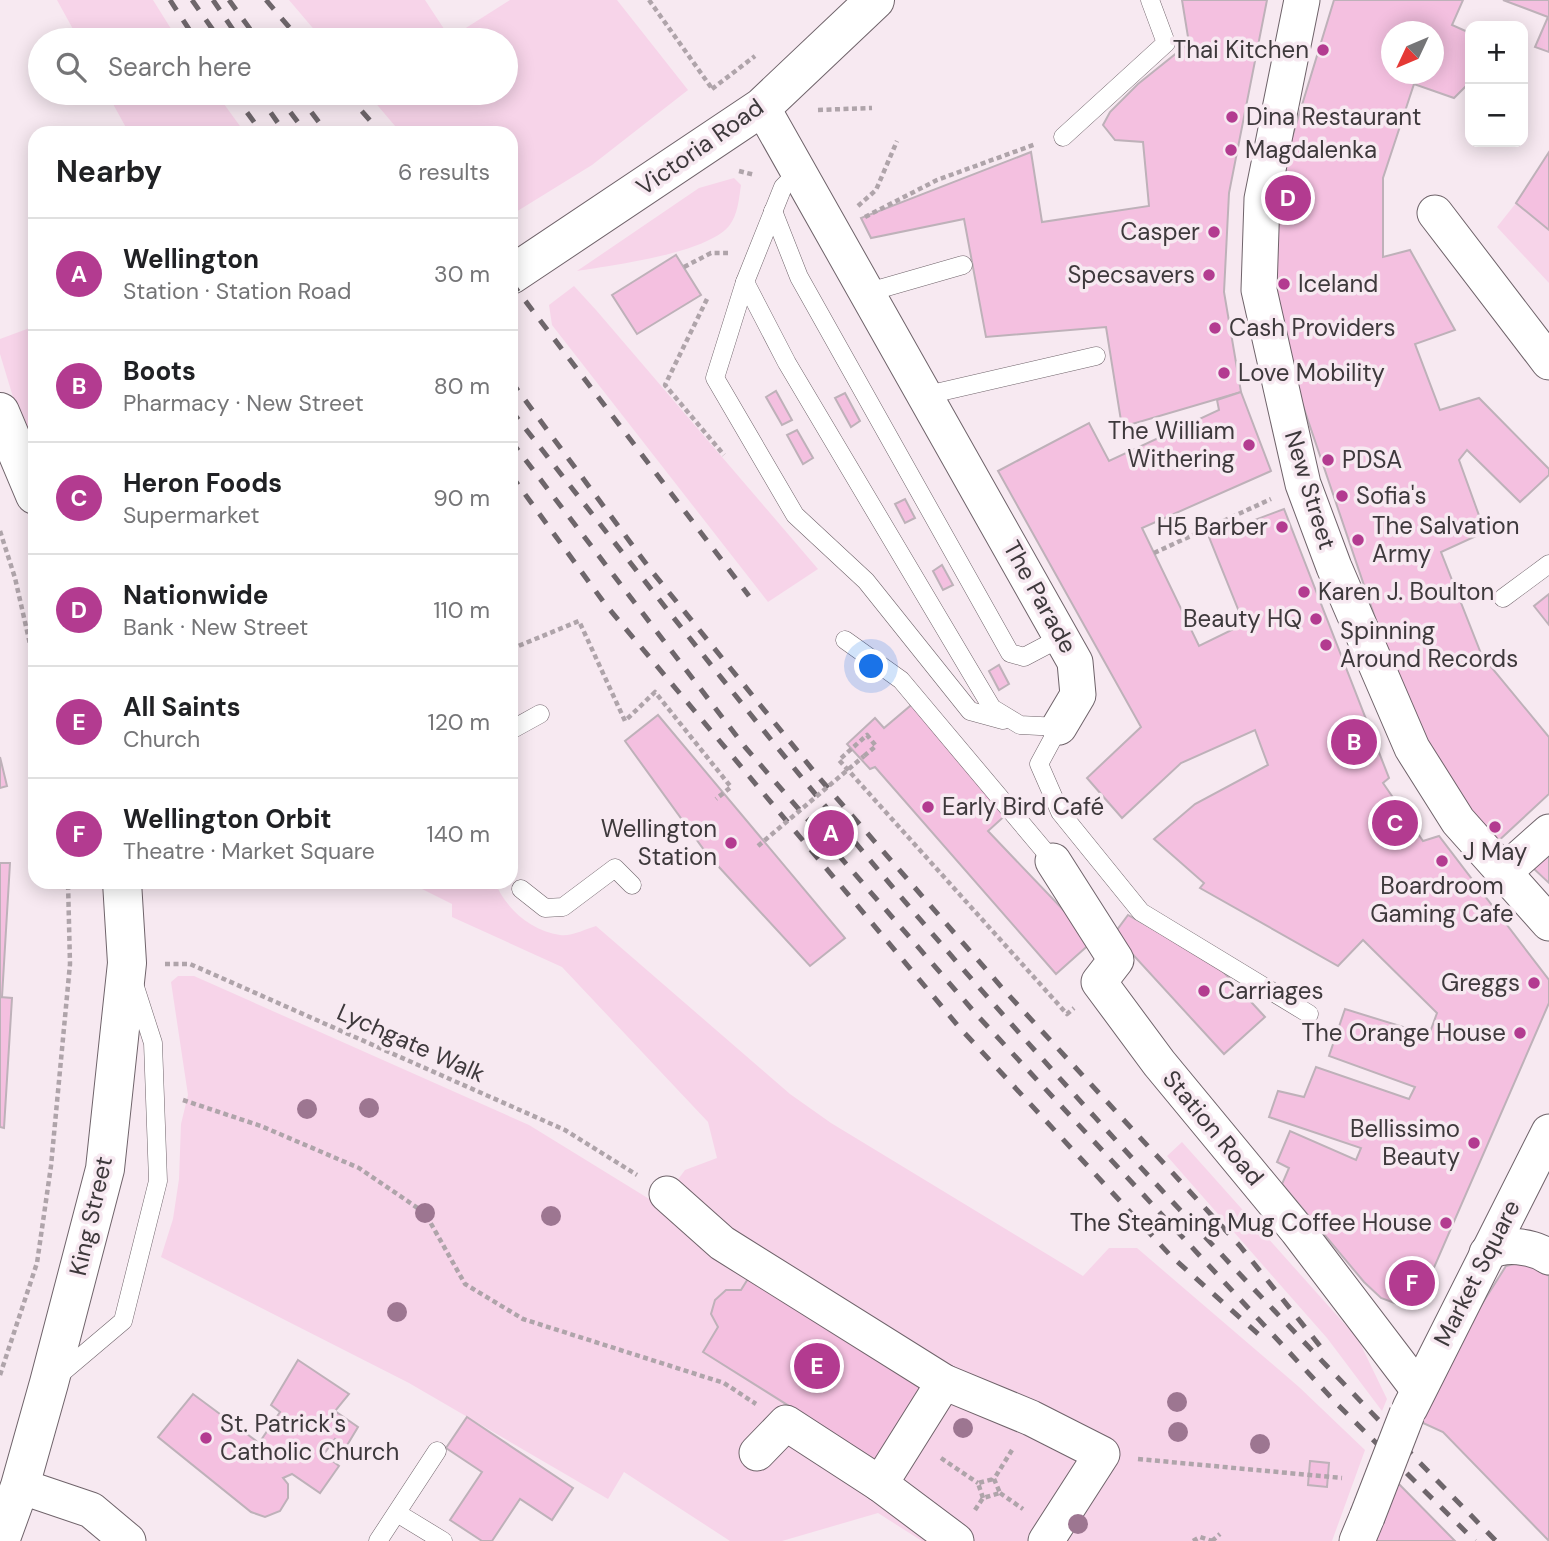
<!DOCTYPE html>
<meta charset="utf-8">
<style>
:root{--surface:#fff;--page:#f6f6f6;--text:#202124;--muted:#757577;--line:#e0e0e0;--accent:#b33b90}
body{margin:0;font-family:"DM Sans",sans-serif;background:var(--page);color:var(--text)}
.controls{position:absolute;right:21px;top:21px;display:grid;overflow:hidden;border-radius:14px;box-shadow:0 4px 18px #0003}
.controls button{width:63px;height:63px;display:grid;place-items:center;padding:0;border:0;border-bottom:2px solid var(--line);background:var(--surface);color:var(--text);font:35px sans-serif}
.compass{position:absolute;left:1381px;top:21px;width:63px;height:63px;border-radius:50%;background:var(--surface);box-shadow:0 4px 18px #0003;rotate:226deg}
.you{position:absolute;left:872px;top:667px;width:24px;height:24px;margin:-18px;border:5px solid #fff;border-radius:50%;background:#1a73e8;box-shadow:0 0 0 10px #1a73e833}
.badge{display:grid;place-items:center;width:46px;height:46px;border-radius:50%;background:var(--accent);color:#fff;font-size:23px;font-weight:700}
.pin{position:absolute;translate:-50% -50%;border:4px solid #fff;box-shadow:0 2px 7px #0006}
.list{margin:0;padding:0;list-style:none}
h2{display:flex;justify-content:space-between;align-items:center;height:91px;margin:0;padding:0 28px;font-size:30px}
h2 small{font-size:23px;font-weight:400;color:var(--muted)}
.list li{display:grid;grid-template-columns:46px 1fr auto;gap:21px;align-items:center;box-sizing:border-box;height:112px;padding:0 28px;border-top:2px solid var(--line)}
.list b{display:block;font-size:26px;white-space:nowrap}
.list p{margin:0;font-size:23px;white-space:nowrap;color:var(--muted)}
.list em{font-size:23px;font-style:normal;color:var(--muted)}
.icon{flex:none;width:38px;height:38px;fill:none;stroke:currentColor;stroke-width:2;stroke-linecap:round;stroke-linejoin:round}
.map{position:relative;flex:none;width:1549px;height:1541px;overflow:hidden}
.search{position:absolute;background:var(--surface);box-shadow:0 4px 18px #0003;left:28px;top:28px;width:490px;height:77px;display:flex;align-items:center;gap:18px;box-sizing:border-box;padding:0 24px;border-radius:38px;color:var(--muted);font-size:26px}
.panel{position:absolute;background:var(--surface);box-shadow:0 4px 18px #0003;left:28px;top:126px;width:490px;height:763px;border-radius:21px}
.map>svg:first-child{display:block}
</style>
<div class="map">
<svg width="1549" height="1541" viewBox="0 0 1549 1541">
<rect width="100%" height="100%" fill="#f7e9f1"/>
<g fill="#f7d4e9">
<polygon points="57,0 153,0 178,40 79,40"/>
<polygon points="289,0 425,0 450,38 510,0 617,0 688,90 592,165 511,215 511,133 401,133 367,93 506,93 506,40 323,40"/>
<polygon points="107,93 216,93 245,133 129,133"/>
<path d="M734 178 741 185C739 198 738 215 729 226 705 254 613 265 577 271L699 188Z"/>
<polygon points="1516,203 1549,230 1549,283 1497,227"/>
<polygon points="574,286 596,310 818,569 768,602 552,325 549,305"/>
<polygon points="35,326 35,440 26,440 0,354 0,339"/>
<path d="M408 882H495C505 908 531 931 560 935 570 937 586 929 596 926L790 1094 831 1123 1083 1276 1109 1248H1137L1299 1387 1365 1450 1332 1541H922L878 1513 782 1541H730L624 1472 608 1499 409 1383 161 1257 173 1219 179 1179 181 1124 188 1095 171 982 178 976H194L529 1125 659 1205 685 1170 717 1158 708 1122 562 967 452 917V904Z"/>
<polygon points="1182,1142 1358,1339 1387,1399 1382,1411 1327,1338 1167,1156"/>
</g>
<g fill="#f4c0e0" stroke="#beb1b9" stroke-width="2" fill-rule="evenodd">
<polygon points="1182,0 1267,0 1229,193 1224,292 1241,392 1122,427 1106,327 986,337 964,219 871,238 861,218 1031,152 1042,222 1149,206 1143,142 1115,140 1103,125 1110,112 1138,84 1189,43"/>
<path d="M1334 0H1463L1452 25 1470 33V82L1454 98 1414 84 1383 178V257L1410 250 1455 330 1415 344 1440 410 1479 398 1549 469V475L1520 502 1467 450 1459 460 1485 532 1441 552 1482 656 1549 737V794L1495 844 1453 795 1404 703 1279 335 1274 274 1278 208 1291 141ZM1392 32H1434V74H1392Z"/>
<polygon points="1503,0 1549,0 1549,52 1535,47 1548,17"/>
<polygon points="1549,152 1549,230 1516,203"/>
<polygon points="676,255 701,295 637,334 612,295"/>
<polygon points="776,391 792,420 782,425 766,397"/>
<polygon points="1241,392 1271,471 1142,528 1199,646 1244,624 1209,537 1284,509 1389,778 1383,783 1423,841 1439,836 1549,980 1549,1003 1419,1302 1405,1307 1381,1298 1364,1282 1282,1184 1289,1168 1277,1162 1290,1131 1356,1160 1361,1148 1269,1117 1278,1091 1304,1097 1316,1067 1409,1099 1415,1087 1329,1056 1345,1009 1429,1035 1437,1013 1363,940 1338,966 1200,888 1204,883 1154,839 1195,804 1268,765 1255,730 1181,763 1122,818 1087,778 1141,727 998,471 1089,423 1109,461 1219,410 1217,400"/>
<polygon points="845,393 860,421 851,427 835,398"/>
<polygon points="797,430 813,458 803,464 787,435"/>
<polygon points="905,499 915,518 905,523 895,504"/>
<polygon points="942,565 953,585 943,590 933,571"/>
<polygon points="1549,594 1549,625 1534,606"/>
<polygon points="999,665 1009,684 999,690 989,671"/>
<polygon points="916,701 1009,812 988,831 1093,941 1056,974 875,767 870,769 847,744 875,718 884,728"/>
<polygon points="658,715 845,938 810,966 707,854 625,741"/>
<polygon points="0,757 7,786 0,788"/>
<polygon points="1549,851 1549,883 1532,867"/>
<polygon points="0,863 10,863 2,997 0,997"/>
<polygon points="1128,915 1218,966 1265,1017 1224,1054 1114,934"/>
<polygon points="0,997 12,998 4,1128 0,1127"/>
<polygon points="1527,1261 1549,1276 1549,1541 1443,1432 1410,1417 1506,1266"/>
<polygon points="754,1269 932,1380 880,1463 703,1352 718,1327 711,1314 715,1300 726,1290 741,1290"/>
<polygon points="298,1360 349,1394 335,1411 358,1427 346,1447 335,1439 324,1454 339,1466 320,1493 292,1474 283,1478 288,1484 288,1498 280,1511 265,1517 251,1512 158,1437 193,1394 259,1443 280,1412 271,1405"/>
<polygon points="467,1417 573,1488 552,1520 520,1499 492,1541 482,1541 450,1520 482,1472 446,1448"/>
<polygon points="1310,1461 1329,1463 1327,1487 1308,1485"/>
<polygon points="1395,1480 1455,1541 1367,1541"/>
</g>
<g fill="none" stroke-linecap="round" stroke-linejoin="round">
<g stroke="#6f636a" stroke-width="19">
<g id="lane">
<polyline points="1063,137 1166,43 1150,0"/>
<polyline points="799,171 783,187 745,282 787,363 992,708 1020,725 1059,727 1039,764 1060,812 1141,912 1309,1014"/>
<polyline points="773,211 799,277 1010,653 1024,657 1062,637"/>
<polyline points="745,282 715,378 795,515 866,581 970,711 1003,720"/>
<polyline points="869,292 963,265"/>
<polyline points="927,395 1096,356"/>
<polyline points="1503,598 1549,564"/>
<polyline points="845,640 901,680 1053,861"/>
<polyline points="511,730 540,714"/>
<polyline points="521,889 545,908 563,907 615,868 632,885"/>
<polyline points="58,1376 123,1321 158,1181 153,1043 135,987"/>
<polyline points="397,1513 443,1541"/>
<polyline points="378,1541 437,1451"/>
</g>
</g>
<g stroke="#6f636a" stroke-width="37">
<g id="street">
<polyline points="1302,0 1262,199 1259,290 1303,484 1334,567 1412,748 1458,821 1549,923"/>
<polyline points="762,107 1075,662 1078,695 1059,727"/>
<polyline points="1435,213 1549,362"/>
<polyline points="1053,861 1116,960 1099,982 1159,1063 1297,1230 1418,1389"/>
<polyline points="1504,872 1549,832"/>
<polyline points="667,1194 722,1243 944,1382 1031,1418 1102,1454 1046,1541"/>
<path d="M1487 1253C1504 1242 1532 1246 1549 1257"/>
<polyline points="944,1382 880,1484 956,1541"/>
<polyline points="1410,1408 1549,1132"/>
<polyline points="757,1453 786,1423 880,1484"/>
<polyline points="20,1486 91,1510 128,1541"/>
<polyline points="1357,1541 1367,1517"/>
</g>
</g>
<g stroke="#6f636a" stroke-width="40">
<g id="secondary">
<polyline points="511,275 762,107 875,0"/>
<polyline points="0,412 35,495"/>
<polyline points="0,1541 20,1486 49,1383 105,1169 127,963 122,882"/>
</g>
</g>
<g stroke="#afa4aa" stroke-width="4.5" stroke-dasharray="5 3.5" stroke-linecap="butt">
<polyline points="649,0 713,90"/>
<polyline points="712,89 755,56"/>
<polyline points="818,110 872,108"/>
<polyline points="739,171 755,175"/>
<polyline points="858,206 876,190 897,141"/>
<polyline points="865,217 937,180 1036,144"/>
<polyline points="684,267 711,253 728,253"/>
<polyline points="707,299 665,385 724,455"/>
<polyline points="0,531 15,578 35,666"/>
<polyline points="1154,553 1271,499"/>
<polyline points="511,649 579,621 625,721 655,692 731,787 716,799"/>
<polyline points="864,756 876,746 867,735 839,760 1067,1014 1074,1008"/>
<polyline points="165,964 190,964 565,1130 637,1175"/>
<polyline points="183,1100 261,1126 359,1168 425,1213 465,1284 523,1319 724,1383 756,1404"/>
<polyline points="0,1375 37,1263 51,1166 70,964 68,882"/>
<polyline points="941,1458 978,1483"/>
<polyline points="1138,1459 1342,1478"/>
<polyline points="1000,1493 1023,1509"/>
<polyline points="983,1498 978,1483 994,1479"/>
<polyline points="975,1510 983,1498 1000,1493 994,1479 1012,1450"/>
<polyline points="1193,1541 1200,1537 1212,1541"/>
<polyline points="1212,1541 1220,1534"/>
</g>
<use href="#lane" stroke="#fff" stroke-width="18"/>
<use href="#street" stroke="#fff" stroke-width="35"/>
<use href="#secondary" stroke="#fff" stroke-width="38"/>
<g stroke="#6e666b" stroke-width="5" stroke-dasharray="12 12" stroke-linecap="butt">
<polyline points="170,0 196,40"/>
<polyline points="192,0 220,40"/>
<polyline points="213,0 240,40"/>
<polyline points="229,0 258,40"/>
<polyline points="266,0 300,40"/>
<polyline points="233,93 262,133"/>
<polyline points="257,93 285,133"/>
<polyline points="276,93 306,133"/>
<polyline points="297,93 327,133"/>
<polyline points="346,93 381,133"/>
<polyline points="511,282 749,596"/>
<polyline points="511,381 650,569 821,780 1004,990 1240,1246 1320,1346"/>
<path d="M511 410C667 610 823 811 991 1001 1154 1186 1324 1365 1496 1541"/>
<polyline points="511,441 745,747 976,1014 1338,1405 1475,1541"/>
<polyline points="511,475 605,604 959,1027 1170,1255 1265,1340"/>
</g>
<g stroke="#6f636a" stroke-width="37" stroke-linecap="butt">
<polyline id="street-bridge" points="1367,1517 1407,1414"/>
</g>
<polyline stroke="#afa4aa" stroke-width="4.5" stroke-dasharray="5 3.5" stroke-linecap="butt" points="758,846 864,756"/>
<use href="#street-bridge" stroke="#fff" stroke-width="35"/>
</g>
<g fill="#9d7691">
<circle cx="369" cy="1108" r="10"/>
<circle cx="307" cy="1109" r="10"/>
<circle cx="425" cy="1213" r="10"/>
<circle cx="551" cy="1216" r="10"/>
<circle cx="397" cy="1312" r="10"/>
<circle cx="1177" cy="1402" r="10"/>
<circle cx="963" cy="1428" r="10"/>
<circle cx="1178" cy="1432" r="10"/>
<circle cx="1260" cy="1444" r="10"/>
<circle cx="1078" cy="1524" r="10"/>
</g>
<g fill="#b33b90" stroke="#f7e9f1" stroke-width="2.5">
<circle cx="1323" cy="50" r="7"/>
<circle cx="1232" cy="117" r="7"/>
<circle cx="1231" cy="150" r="7"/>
<circle cx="1214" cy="232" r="7"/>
<circle cx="1209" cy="275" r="7"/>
<circle cx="1284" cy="284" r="7"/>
<circle cx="1215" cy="328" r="7"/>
<circle cx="1224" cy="373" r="7"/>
<circle cx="1249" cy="445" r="7"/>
<circle cx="1328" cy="460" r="7"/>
<circle cx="1342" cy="496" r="7"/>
<circle cx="1282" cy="527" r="7"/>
<circle cx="1358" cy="540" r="7"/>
<circle cx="1304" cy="592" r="7"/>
<circle cx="1316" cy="619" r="7"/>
<circle cx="1326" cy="645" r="7"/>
<circle cx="928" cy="807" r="7"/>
<circle cx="1495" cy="827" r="7"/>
<circle cx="731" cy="843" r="7"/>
<circle cx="1442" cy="861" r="7"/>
<circle cx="1534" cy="983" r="7"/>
<circle cx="1204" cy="991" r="7"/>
<circle cx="1520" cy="1033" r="7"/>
<circle cx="1474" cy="1143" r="7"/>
<circle cx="1446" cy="1223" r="7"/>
<circle cx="206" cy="1438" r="7"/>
</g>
<g text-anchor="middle" stroke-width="7" stroke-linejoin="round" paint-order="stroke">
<g font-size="24" fill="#3e393c" stroke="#f7e9f1" text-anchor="start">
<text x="1309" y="58" text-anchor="end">Thai Kitchen</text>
<text x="1246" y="125">Dina Restaurant</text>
<text x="1245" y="158">Magdalenka</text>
<text x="1200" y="240" text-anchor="end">Casper</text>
<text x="1195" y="283" text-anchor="end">Specsavers</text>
<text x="1298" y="292">Iceland</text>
<text x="1229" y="336">Cash Providers</text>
<text x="1238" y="381">Love Mobility</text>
<text x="1235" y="439" text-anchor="end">The William<tspan x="1235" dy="28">Withering</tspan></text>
<text x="1342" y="468">PDSA</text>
<text x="1356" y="504">Sofia's</text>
<text x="1372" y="534">The Salvation<tspan x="1372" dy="28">Army</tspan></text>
<text x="1268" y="535" text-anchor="end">H5 Barber</text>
<text x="1318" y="600">Karen J. Boulton</text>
<text x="1302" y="627" text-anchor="end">Beauty HQ</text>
<text x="1340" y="639">Spinning<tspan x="1340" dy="28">Around Records</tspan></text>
<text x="942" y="815">Early Bird Café</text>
<text x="717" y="837" text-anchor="end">Wellington<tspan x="717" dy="28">Station</tspan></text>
<text x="1495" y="860" text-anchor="middle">J May</text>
<text x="1442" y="894" text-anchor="middle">Boardroom<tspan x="1442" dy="28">Gaming Cafe</tspan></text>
<text x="1520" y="991" text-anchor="end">Greggs</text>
<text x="1218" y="999">Carriages</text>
<text x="1506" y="1041" text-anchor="end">The Orange House</text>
<text x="1460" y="1137" text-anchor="end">Bellissimo<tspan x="1460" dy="28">Beauty</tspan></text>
<text x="1432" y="1231" text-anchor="end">The Steaming Mug Coffee House</text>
<text x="220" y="1432">St. Patrick's<tspan x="220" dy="28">Catholic Church</tspan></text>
</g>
<g font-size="24" fill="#3e393c" stroke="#f7e9f1">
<text transform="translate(700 147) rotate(-35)" y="8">Victoria Road</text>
<text transform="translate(1310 490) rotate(73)" y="8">New Street</text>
<text transform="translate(1040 597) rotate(61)" y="8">The Parade</text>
<text transform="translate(411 1043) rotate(24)" y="8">Lychgate Walk</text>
<text transform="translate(1213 1128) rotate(50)" y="8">Station Road</text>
<text transform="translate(91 1216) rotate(-77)" y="8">King Street</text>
<text transform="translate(1477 1273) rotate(-63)" y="8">Market Square</text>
</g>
</g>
</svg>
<div class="controls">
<button>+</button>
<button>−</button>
</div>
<svg class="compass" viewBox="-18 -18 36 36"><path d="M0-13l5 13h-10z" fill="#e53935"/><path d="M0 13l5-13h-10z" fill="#757577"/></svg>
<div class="you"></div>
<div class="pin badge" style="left:831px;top:833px">A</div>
<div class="pin badge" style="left:1354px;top:742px">B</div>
<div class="pin badge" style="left:1395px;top:823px">C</div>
<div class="pin badge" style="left:1288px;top:198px">D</div>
<div class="pin badge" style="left:817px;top:1366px">E</div>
<div class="pin badge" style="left:1412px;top:1283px">F</div>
<div class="search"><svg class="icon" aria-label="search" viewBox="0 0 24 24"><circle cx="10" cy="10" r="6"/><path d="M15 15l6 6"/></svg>Search here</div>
<section class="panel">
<h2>Nearby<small>6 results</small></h2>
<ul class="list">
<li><span class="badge">A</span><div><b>Wellington</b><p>Station · Station Road</p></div><em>30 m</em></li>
<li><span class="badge">B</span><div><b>Boots</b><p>Pharmacy · New Street</p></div><em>80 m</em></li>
<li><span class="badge">C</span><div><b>Heron Foods</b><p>Supermarket</p></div><em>90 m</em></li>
<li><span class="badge">D</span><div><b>Nationwide</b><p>Bank · New Street</p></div><em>110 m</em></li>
<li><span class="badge">E</span><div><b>All Saints</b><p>Church</p></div><em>120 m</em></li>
<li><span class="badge">F</span><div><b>Wellington Orbit</b><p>Theatre · Market Square</p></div><em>140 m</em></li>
</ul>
</section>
</div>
